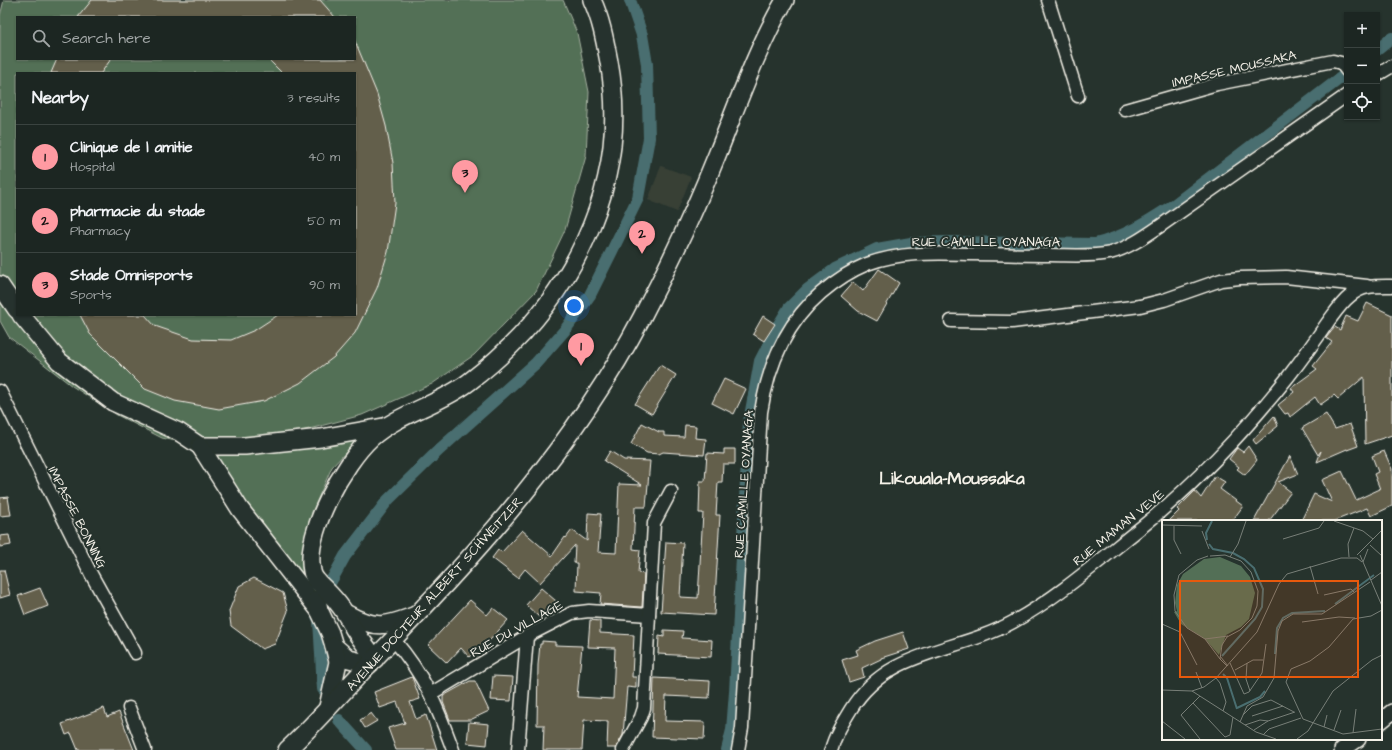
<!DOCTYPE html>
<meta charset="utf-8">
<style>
:root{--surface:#1c2622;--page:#252e2a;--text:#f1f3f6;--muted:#a0a5a5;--line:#3a4340;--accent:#ff9aa2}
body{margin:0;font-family:"Architects Daughter",sans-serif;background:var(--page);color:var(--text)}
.controls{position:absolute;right:12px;top:12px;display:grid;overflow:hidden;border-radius:0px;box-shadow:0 1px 3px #0004}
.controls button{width:36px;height:36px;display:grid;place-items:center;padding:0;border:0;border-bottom:1px solid var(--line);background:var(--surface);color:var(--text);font:20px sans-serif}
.you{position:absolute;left:574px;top:306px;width:14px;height:14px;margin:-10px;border:3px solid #fff;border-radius:50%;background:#1a73e8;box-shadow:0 0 0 6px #1a73e833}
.badge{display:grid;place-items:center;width:26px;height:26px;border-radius:50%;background:var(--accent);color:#111;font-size:13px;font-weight:700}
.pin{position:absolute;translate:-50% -33px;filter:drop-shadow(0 1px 2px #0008)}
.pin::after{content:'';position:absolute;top:21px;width:14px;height:12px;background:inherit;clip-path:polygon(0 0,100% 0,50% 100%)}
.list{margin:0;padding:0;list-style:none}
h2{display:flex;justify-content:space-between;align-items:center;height:52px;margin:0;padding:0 16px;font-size:17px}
h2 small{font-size:13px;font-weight:400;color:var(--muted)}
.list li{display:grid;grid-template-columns:26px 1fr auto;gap:12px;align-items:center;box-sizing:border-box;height:64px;padding:0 16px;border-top:1px solid var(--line)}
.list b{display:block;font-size:15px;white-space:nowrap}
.list p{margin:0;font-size:13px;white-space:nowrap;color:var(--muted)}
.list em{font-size:13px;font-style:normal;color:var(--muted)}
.icon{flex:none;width:22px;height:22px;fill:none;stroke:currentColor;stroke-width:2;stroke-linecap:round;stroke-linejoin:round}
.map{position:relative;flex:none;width:1392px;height:750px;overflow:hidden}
.search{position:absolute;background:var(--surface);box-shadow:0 1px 3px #0004;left:16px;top:16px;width:340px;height:44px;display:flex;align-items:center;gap:10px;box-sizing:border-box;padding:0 14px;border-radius:0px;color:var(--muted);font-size:15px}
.panel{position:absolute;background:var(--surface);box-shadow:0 1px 3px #0004;left:16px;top:72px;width:340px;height:244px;border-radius:0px}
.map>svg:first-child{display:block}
</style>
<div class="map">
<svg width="1392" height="750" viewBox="0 0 1392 750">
<rect width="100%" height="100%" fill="#26332d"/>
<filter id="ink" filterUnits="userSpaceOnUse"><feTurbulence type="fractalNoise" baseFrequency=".025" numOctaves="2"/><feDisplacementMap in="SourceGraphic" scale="8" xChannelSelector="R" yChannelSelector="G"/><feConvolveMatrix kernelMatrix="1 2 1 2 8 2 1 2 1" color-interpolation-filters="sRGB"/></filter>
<g filter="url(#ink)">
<polygon fill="#384036" points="661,166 691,177 677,212 648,200"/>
<g fill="#536f56" stroke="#a4b09f" fill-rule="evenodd">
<path d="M4 0H563L577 33 589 92 586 156 565 230 536 291 474 355 432 384 362 415 245 446H200L162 438 117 415 72 386 9 337 0 321V16ZM17 17H355V59H17ZM17 73H355V315H17Z"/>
<polygon points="361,436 332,467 312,512 305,577 246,508 213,453"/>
</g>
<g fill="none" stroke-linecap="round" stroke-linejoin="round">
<g stroke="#4a6e70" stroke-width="12">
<polyline points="1377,50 1392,38"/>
<polyline points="330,583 345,556 388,500 439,450 536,363 565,330 590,295 612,251 638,198 649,138 647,64 642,35 630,0"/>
<polyline points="317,616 319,620 323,689"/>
<polyline points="339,720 366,750"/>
<path d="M727 750 732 730 735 692 749 422 760 361 778 326 789 308 808 289 835 269 877 249 911 243 947 242 1095 244C1125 237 1149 221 1175 204L1347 73"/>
</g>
</g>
<g fill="#635e4c" stroke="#f4f1e8">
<polygon points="92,0 320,0 335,17 78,17"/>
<polygon points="355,41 377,94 386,126 393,163 395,203 388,252 377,288 355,333 334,357 300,383 264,401 219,409 175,401 145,389 90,334 80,315 145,315 155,326 193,339 231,340 255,330 278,315 355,315 355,73 282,73 268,59 355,59"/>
<polygon points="57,59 111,59 101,73 51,73"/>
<polygon points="879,269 899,283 877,321 858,311 841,296 853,282 863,291"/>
<polygon points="1367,303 1392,315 1392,435 1365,444 1364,377 1338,399 1334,395 1320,405 1315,397 1290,417 1288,413 1285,414 1278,405 1294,392 1291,388 1317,369 1313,366 1332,342 1326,338 1335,327 1340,330 1346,316 1358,321"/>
<polygon points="763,316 775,324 764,341 753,334"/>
<polygon points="660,365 676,375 652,414 635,404"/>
<polygon points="724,379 746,389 734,414 712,403"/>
<polygon points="1326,414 1335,429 1350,424 1358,446 1347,450 1347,449 1317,462 1321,451 1318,455 1302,428"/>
<polygon points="1274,416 1278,426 1256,444 1253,440"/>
<polygon points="642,423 659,432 664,432 664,436 684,437 685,425 696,426 695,438 706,439 704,455 663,452 659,454 647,453 631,444"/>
<polygon points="1248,446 1257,460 1245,475 1237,469 1239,467 1229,459 1237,448 1243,452"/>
<polygon points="724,449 735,449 735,464 723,464 722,482 718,482 716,515 720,515 714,615 661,612 666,542 683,543 680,597 698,598 703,513 699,513 700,481 705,481 707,453 724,454"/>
<polygon points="610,451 624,460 650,461 646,507 635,507 633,549 640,550 638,573 644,574 642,607 600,604 601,593 576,591 577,563 574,563 575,545 540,583 525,569 518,578 492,558 498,550 502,552 522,530 552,556 565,537 566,538 572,530 587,541 588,513 601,514 598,552 616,553 619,484 642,485 604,461"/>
<polygon points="1384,451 1392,469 1392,506 1371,516 1367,508 1334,521 1301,521 1314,494 1332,502 1322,480 1342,471 1356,500 1380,489 1374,474 1378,472 1372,456"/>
<polygon points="1290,456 1298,474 1278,482 1291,492 1269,521 1254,521"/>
<polygon points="1215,476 1225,482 1220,489 1243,506 1232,521 1169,521 1179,511 1177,509 1195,491 1201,498"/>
<polygon points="8,497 11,515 0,516 0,498"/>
<polygon points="9,535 11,545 0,547 0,536"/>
<polygon points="0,570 4,570 10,595 0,598"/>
<polygon points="254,578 283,593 288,611 275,644 262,649 231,626 229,611 239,586"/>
<polygon points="40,588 48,606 25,615 18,596"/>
<polygon points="541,588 556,601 544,614 539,617 526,605"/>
<polygon points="470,600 487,615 493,608 508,620 481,650 479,648 469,657 461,648 447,663 428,645"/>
<polygon points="590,620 600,621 600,633 634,635 632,677 636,677 636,688 627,687 623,735 616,748 607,748 608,721 584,720 582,750 543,750 544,725 537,725 538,665 540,644 542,644 542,641 555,642 555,645 582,646 577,697 613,699 615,648 588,647"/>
<polygon points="664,630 683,631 682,638 712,640 711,657 658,654 659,636 664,637"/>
<polygon points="903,632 909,649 881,658 881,659 862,668 864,677 849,682 842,660 858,655 856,650 875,641"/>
<polygon points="493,676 513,677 511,701 491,700"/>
<polygon points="412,677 420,699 410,702 416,719 426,715 437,750 396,750 388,728 405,723 397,702 380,708 374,692"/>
<polygon points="654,678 710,681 709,698 666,696 665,721 705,722 704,739 652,737"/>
<polygon points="470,681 475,681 489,711 470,720 450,720 443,702 443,696"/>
<polygon points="104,708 107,717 119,712 134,750 78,750 71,733 66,735 62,724"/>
<polygon points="371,713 377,721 365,728 360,720"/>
<polygon points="469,722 489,724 487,745 467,743"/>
</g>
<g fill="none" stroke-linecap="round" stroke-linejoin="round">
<g stroke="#f4f1e8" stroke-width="15">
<g id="minor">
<polyline points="1048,0 1078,96"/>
<polyline points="1377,75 1392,66"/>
<polyline points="1125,110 1217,84 1333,61 1341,63 1347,71"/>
<polyline points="951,321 1012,322 1140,306 1164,300 1221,280 1240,278 1286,277 1367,286"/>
<polyline points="0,391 91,574 135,653"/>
<path d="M394 640C425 676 437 706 453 750"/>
<polyline points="432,693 527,636 572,613 589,611 649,615"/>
<polyline points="129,708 145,750"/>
<polyline points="518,750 527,636"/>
<polyline points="623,750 641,717 644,708 654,523 671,491"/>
<path d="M738 750 742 728 761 412C768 366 785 324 821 293 834 282 850 271 867 264 899 252 934 253 968 254 995 254 1022 255 1050 255 1069 255 1091 257 1110 253 1129 248 1147 235 1163 224L1347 95"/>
<path d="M831 750C835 735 843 722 851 709 889 648 955 654 1013 622 1060 596 1101 559 1143 526 1196 483 1245 431 1288 377 1302 359 1315 341 1328 322 1334 314 1341 303 1350 296 1363 285 1375 286 1392 286"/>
</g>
</g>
<g stroke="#f4f1e8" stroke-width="18">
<g id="tertiary">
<polyline points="1381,721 1392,712"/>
<polyline points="1342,750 1358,739"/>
</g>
</g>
<g stroke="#f4f1e8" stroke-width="20">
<g id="secondary">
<polyline points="0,285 17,310"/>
<polyline points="21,315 59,361 113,402 179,432 200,446 245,446 321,438 383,427"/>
<polyline points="200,446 240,509 319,610"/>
<polyline points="317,599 319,610 330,633 334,646 349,659 370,664"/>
<path d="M347 614C375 630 388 626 416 615"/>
<path d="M375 659C368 648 360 639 354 629 345 612 339 603 326 590 320 584 313 579 312 571 304 533 344 463 371 438 399 413 439 405 469 382 568 307 632 188 609 62 605 41 601 19 592 0"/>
<polyline points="328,707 338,662 334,646"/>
<path d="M287 750C318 721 346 688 375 658 476 555 575 445 642 317 670 264 695 210 717 155 738 103 757 48 785 0"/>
</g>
</g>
<use href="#minor" stroke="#26332d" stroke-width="12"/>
<use href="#tertiary" stroke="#26332d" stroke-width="15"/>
<use href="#secondary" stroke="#26332d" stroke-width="17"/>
</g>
</g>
<g text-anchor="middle" stroke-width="4" stroke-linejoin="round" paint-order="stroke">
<g font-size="13" fill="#f4f1e8" stroke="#26332d">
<text transform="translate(1234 68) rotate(-13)" y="5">IMPASSE MOUSSAKA</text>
<text x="986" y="246">RUE CAMILLE OYANAGA</text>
<text transform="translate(743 484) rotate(-86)" y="5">RUE CAMILLE OYANAGA</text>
<text transform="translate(78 517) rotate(63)" y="5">IMPASSE BONNING</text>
<text transform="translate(1118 527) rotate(-39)" y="5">RUE MAMAN VEVE</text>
<text transform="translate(434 593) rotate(-48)" y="5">AVENUE DOCTEUR ALBERT SCHWEITZER</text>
<text transform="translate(516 628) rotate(-29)" y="5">RUE DU VILLAGE</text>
</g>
<g font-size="17" font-weight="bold" fill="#f4f1e8" stroke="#26332d">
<text x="952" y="484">Likouala-Moussaka</text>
</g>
</g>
<g transform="translate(1162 520)">
<rect width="220" height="220" fill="#26332d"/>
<path d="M58 37 79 46 88 57 93 73 87 99 79 107 64 115 57 135 43 119 19 104 12 92 15 91 13 83 15 65 21 54 42 39Z" fill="#536f56"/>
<path fill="none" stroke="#4a6e70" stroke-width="2" d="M45 20 44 13 50 1M47 24 51 29 71 33 82 39 92 48 101 69 100 87 93 99 60 136M173 84 212 55M113 134 115 108 121 98 130 93 163 91M61 154 65 158 75 189M75 188 98 177 103 171"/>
<path fill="none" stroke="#787f78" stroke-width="1" d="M172 1 201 11 211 19M0 5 40 6M12 6V20L19 34M40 11 47 29M121 19 157 8 162 1M208 25 220 36M195 35 220 10M198 35 220 86M46 36 35 40 17 55 12 75 13 91 25 108 43 119 66 116M48 36 63 35 79 41 89 52 96 71 95 86 90 98 78 110 65 117 60 125 58 139 65 146M68 37 76 24 84 1M187 37 186 24 192 8M201 42 206 29M148 46 156 74M209 60 220 52M162 75 189 69 192 72M220 90 209 96 191 99 167 127 148 141 129 149 124 162 141 199 181 214 220 209M140 102 177 97 193 98M0 104 18 112 35 145M43 119 58 139M58 136 66 146M68 143 82 174 87 172 100 153 104 124M85 143 84 159 88 171M73 150 91 140H101M34 152 40 168M54 158 58 163 64 182 61 191M0 170 30 171 42 167 54 158 95 112 117 64 125 54 179 38H195L200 42M30 171 94 212 114 219M31 183 63 217 68 215 71 197M81 195 90 186 109 180 132 192M90 196 121 186M0 201 23 219M78 202 85 186 101 177 112 158 116 111 120 101 131 94H160L208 62M83 205 98 200 106 201M162 207 165 195M92 210 106 201 133 192M172 210 179 190M191 213 194 189M101 215 107 209 139 198M38 219 19 195 38 176M135 219 146 211 171 171 210 140 220 135"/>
<path fill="#e8590c" fill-opacity="0.15" stroke="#e8590c" stroke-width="2" d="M18 61H196V157H18Z"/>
<rect width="220" height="220" fill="none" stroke="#f4f1e8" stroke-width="2"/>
</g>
</svg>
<div class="controls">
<button>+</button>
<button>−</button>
<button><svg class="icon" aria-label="locate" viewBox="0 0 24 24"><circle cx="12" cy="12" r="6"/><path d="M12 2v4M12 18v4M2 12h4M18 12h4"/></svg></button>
</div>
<div class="you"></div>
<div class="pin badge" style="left:581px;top:366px">1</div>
<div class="pin badge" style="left:642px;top:254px">2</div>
<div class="pin badge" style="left:465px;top:193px">3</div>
<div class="search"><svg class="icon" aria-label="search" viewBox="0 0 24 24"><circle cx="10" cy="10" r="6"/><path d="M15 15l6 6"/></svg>Search here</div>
<section class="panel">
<h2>Nearby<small>3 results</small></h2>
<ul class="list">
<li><span class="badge">1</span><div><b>Clinique de l amitie</b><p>Hospital</p></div><em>40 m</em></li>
<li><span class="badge">2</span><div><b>pharmacie du stade</b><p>Pharmacy</p></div><em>50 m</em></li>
<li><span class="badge">3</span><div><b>Stade Omnisports</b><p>Sports</p></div><em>90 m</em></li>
</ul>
</section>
</div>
